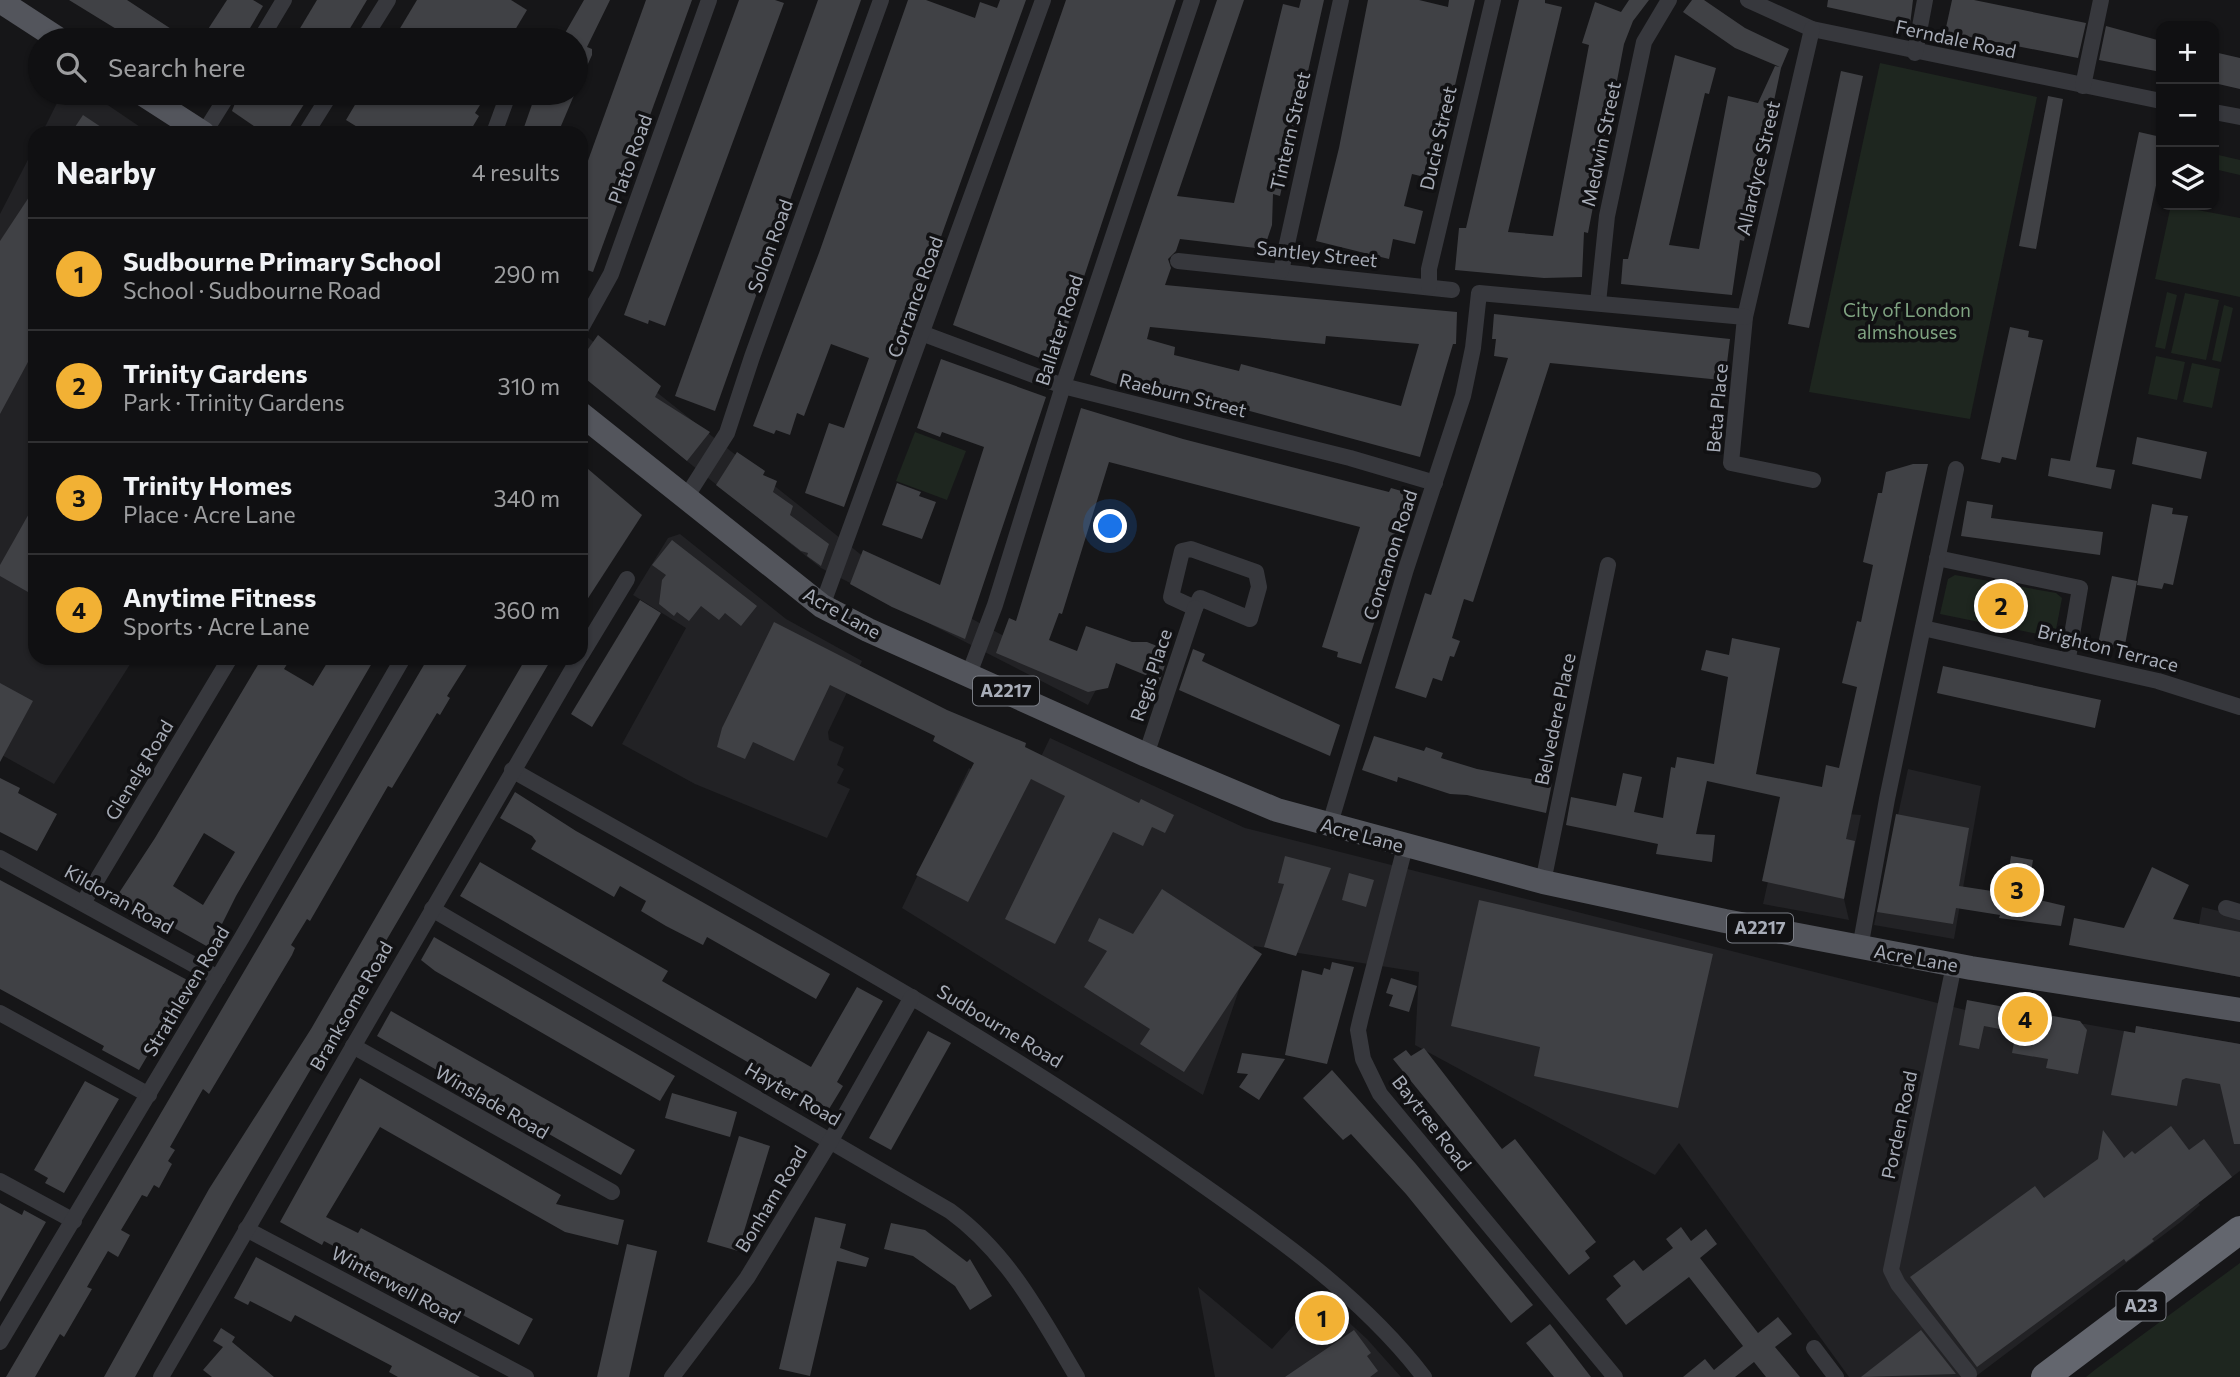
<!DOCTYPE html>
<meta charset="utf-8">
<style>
:root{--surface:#101012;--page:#19191b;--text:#f1f3f6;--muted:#9c9d9f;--line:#303032;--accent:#f2b134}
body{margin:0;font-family:Commissioner,sans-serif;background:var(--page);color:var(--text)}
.controls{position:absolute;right:21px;top:21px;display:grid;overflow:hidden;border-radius:14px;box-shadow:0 2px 5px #0004}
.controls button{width:63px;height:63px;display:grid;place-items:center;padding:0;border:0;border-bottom:2px solid var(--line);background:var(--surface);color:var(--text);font:35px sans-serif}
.you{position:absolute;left:1111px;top:527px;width:24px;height:24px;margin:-18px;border:5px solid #fff;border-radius:50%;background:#1a73e8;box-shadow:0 0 0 10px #1a73e833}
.badge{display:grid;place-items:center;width:46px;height:46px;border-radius:50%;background:var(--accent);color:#111;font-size:23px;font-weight:700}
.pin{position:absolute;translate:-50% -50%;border:4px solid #fff;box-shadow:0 2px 7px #0006}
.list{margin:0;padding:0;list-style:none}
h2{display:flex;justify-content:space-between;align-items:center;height:91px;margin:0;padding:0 28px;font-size:30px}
h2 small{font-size:23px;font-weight:400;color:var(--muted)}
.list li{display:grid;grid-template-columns:46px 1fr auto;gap:21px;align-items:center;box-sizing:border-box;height:112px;padding:0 28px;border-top:2px solid var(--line)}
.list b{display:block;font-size:26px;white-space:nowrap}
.list p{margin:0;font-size:23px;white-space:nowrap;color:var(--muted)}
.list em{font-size:23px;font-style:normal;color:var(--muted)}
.icon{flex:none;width:38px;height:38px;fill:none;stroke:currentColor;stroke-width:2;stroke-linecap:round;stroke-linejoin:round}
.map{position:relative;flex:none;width:2240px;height:1377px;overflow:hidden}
.search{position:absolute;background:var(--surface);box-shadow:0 2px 5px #0004;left:28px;top:28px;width:560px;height:77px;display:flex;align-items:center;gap:18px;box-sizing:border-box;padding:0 24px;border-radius:38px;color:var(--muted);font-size:26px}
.panel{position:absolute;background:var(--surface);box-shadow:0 2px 5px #0004;left:28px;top:126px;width:560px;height:539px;border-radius:21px}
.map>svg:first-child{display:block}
</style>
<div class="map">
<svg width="2240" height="1377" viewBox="0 0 2240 1377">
<rect width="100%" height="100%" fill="#161618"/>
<g fill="#222225">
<polygon points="62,93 90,93 149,133 42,133"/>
<polygon points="35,146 35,658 134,658 54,784 0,754 0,214"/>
<polygon points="581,332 879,569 1002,635 1101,680 1088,705 821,568 688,462 581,371"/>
<polygon points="680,534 786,619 862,661 828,732 829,740 844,747 837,765 844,769 837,783 850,789 827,838 695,784 622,744 686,628 633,595 668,538"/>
<polygon points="1050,738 1245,828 1997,1018 2085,1024 2135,1033 2136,1026 2240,1044 2240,1171 2198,1202 2200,1205 2182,1221 1975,1377 1849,1377 1679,1143 1655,1175 1415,1045 1419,972 1254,946 1203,1095 902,908 969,768 1023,794"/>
<polygon points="1908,769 1981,786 1954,939 1874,925"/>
<polygon points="1783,779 1808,784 1803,811 1861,815 1844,899 1849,920 1763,904 1788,792"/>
<polygon points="2202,907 2240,916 2240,977 2191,968"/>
<polygon points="1198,1287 1272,1349 1320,1296 1367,1339 1401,1377 1215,1377"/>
</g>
<g fill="#1e261f">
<polygon points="1880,63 2037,97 1970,419 1809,392"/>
<polygon points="2214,154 2240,160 2240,175 2214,169"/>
<polygon points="2171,205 2240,218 2240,297 2155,279"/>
<polygon points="2167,292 2177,295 2165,349 2155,347"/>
<polygon points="2185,293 2219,300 2206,360 2171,353"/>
<polygon points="2224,305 2233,308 2221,362 2212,360"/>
<polygon points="2156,356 2185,362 2177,400 2148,394"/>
<polygon points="2192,363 2220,369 2212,408 2183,402"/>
<polygon points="915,432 966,451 947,500 896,481"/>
<polygon points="1955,575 2056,593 2062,598 2055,635 2048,636 1940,614 1948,579"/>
<polygon points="2240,1263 2240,1377 2086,1377 2096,1369"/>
</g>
<g fill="#404145" fill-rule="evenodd">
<polygon points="69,0 127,0 188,40 122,40 126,35"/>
<polygon points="227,0 253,0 263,6 243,40 201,40"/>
<polygon points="317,0 367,0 343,40 293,40"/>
<polygon points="417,0 511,0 527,10 509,40 393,40"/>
<polygon points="584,0 610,0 587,47 592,49 592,55 576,90 576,40 561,40"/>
<polygon points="646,0 692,0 593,272 581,268 581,180"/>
<polygon points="739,0 775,0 784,3 665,326 649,320 648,324 624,315"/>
<polygon points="818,0 861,0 715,411 675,396"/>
<polygon points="908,0 926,0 975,18 980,2 997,8 1000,0 1026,0 844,507 805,493 829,423 844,428 869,358 831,344 804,416 797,413 790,435 776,430 774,434 753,426 819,253"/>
<polygon points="1066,0 1176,0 1055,364 953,325"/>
<path d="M1217 0H1244L1177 196 1234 203 1283 4 1299 8 1301 0H1324L1280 196 1273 194 1272 225 1264 249 1180 239 1176 251 1168 259 1171 268 1165 285 1457 312 1456 344H1453L1445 371 1420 457 1183 393 1133 381 1130 389 1090 375ZM1150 327 1325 344 1326 336 1419 344 1401 406 1241 364 1239 371 1174 355 1175 347 1147 339Z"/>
<polygon points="1368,0 1419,0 1448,7 1449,0 1475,0 1433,179 1412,174 1404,206 1423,211 1415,244 1393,239 1389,259 1316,241 1339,148"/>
<polygon points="1519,0 1545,0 1545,3 1562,7 1508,232 1553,236 1589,45 1582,43 1595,2 1621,12 1629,0 1649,0 1633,21 1624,44 1588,233 1584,232 1582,277 1544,278 1455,270 1459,228 1466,228"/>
<polygon points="1692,0 1704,0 1745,28 1789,49 1781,68 1744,241 1740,240 1732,295 1621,284 1623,259 1628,259 1675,55 1716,68 1709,94 1705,93 1669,245 1699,249 1728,96 1758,103 1775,66 1780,67 1735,48 1683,12"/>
<polygon points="1828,0 1913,0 1910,25 1827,7"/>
<polygon points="1952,0 1974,0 2086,23 2078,58 1945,32"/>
<polygon points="2106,26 2161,41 2161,72 2099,60"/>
<polygon points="2214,52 2240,58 2240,89 2214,83"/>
<polygon points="1841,71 1863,76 1809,328 1788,324"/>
<polygon points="239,93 311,93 286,133 264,133 232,111"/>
<polygon points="362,93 477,93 472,100 480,105 475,113 479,116 469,133 367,133 346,120"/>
<polygon points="536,93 575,93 558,133 522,133"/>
<polygon points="2048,96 2063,99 2036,249 2019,246"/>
<polygon points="83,115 110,133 71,133"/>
<polygon points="2139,132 2161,137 2161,162 2096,467 2115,470 2111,489 2048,476 2051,458 2070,461"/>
<polygon points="35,188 35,349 0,414 0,241"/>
<polygon points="1494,314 1730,339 1727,363 1723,363 1721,380 1550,363 1473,602 1464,599 1452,638 1460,641 1454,657 1450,656 1442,681 1433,678 1426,698 1395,688 1425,593 1431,595 1508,358 1494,356 1496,339 1492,339"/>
<polygon points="2010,327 2029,331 2028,337 2043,340 2016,460 2002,457 2000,463 1981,459"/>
<polygon points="598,335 661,386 655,397 710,432 687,461 581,375 581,359"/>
<polygon points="941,359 1046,397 965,639 892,607 850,584 863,550 940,585 984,447 942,432 940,437 917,428"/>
<polygon points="1081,408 1183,439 1389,492 1391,488 1415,495 1361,664 1337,657 1338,652 1322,647 1360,527 1109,462 1062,614 1059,613 1049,640 1077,651 1086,626 1132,642 1147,642 1162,648 1168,655 1160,681 1116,663 1108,688 1088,692 996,653 1009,618 1016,621"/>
<polygon points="2137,437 2207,452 2201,479 2132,464"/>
<polygon points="737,452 765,471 763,475 777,481 773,492 793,506 790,515 829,544 821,566 807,556 808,553 801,551 716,485"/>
<polygon points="581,463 642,515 581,609"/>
<polygon points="1913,464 1928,464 1846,839 1855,841 1844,899 1762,881 1780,797 1707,781 1696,834 1715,835 1712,862 1656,854 1658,844 1566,825 1571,797 1616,806 1623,773 1642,777 1634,812 1663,818 1671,767 1675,768 1677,757 1714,764 1728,677 1701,670 1706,650 1729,655 1732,638 1780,648 1756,774 1822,787 1826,765 1839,768 1857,687 1842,683 1857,621 1861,622 1873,565 1863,562 1878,493 1882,493 1886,472"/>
<polygon points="897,483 921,492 919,496 936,502 922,539 882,525"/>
<polygon points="1967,501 1993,505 1991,518 2103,532 2100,555 1961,536"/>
<polygon points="35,503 35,596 0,576 0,565"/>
<polygon points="2152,504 2173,508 2172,514 2188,516 2173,585 2164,583 2162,589 2137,585"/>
<polygon points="672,540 757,606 741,626 725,613 719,620 701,606 689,621 677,612 674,616 659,604 662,580 666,575 652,565"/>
<polygon points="2112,576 2137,581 2124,650 2098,644"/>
<polygon points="640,600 661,613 592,727 571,714"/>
<polygon points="774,622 947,710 1026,743 1025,747 1139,803 1141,799 1174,815 1165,833 1152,827 1143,846 1113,832 1055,944 1005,919 1065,796 1031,779 968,902 916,875 974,763 933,741 935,736 830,685 794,761 753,742 745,759 717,747 722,728"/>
<polygon points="1193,649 1205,654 1202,661 1340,725 1330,756 1179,690"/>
<path d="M262 658H291L284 669 313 686 330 658H375L236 896 210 948 117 896 155 838ZM204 833 235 852 203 905 173 886Z"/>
<polygon points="428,658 471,658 447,696 450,698 440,715 437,713 392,788 388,786 310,921 307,919 291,945 295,948 292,955 209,1094 203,1089 170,1147 175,1150 168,1161 172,1164 159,1188 154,1185 147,1197 142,1195 121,1230 130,1235 118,1257 108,1251 87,1287 92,1289 64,1337 60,1334 35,1377 6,1377"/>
<polygon points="526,658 552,658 234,1200 135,1377 104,1377 209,1189 311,1029"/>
<polygon points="1943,666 2101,700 2095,728 1937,693"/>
<polygon points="0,683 33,701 0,762"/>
<polygon points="1374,736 1424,751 1426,747 1443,753 1441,758 1477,769 1552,783 1546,813 1467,795 1450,794 1398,777 1397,782 1362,770"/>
<polygon points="0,778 20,788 18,793 57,814 37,851 0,832"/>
<polygon points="515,792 576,831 830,974 816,999 707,937 703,945 666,926 641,911 646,901 620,886 614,897 531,849 536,841 532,836 500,818"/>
<polygon points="1896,814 1969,828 1959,886 2005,893 2011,856 2033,860 2027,897 2065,906 2061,926 1999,918 2000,915 1956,908 1953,924 1877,912"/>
<polygon points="1285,856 1331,868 1296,956 1264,947 1284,884 1278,883"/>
<polygon points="480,862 668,971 662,981 811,1067 857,987 883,1001 837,1082 843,1086 829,1109 460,896"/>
<polygon points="2152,867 2189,885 2173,919 2240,932 2240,977 2069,945 2074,918 2124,928"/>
<polygon points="1349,873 1374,880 1366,907 1342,900"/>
<polygon points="0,880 191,982 139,1070 102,1050 104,1046 0,989"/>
<polygon points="1162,889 1262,954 1184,1072 1140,1044 1150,1029 1084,987 1107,951 1088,941 1099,918 1133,934"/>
<polygon points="1479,900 1713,954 1678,1108 1534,1076 1540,1047 1451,1026"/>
<polygon points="434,937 675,1076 660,1101 435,971 421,960"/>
<polygon points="1332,962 1354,967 1327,1064 1285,1055 1302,970 1322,975 1324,968 1330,970"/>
<polygon points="1391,978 1417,986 1409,1012 1389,1006 1393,995 1386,993"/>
<polygon points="1967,1000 2080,1021 2087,1030 2078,1074 2046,1068 2048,1059 2012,1053 2016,1032 1984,1026 1979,1049 1959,1045"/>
<polygon points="391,1011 635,1150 621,1175 377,1036"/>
<polygon points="2136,1026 2240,1044 2240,1144 2234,1144 2220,1084 2186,1078 2182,1080 2177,1106 2111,1095 2124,1031 2135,1033"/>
<polygon points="928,1031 951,1043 891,1150 869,1138"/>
<polygon points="1424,1048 1502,1149 1515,1139 1596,1242 1585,1251 1590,1258 1569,1275 1393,1059 1406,1050 1411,1056"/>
<polygon points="1242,1053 1285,1059 1259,1100 1239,1087 1248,1074 1237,1073"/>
<polygon points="1332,1070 1415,1163 1533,1305 1511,1323 1406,1194 1351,1134 1343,1140 1303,1098"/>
<polygon points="360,1078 561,1195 556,1204 624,1220 618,1245 565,1232 380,1127 326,1217 358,1233 361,1228 533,1319 519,1345 324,1241 322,1245 280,1222"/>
<polygon points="85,1081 119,1099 64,1193 45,1183 48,1178 34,1170"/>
<polygon points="672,1093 737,1112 730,1137 665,1118"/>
<polygon points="2171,1126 2189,1150 2204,1139 2232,1177 2152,1239 2154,1241 2126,1262 2124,1259 1977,1367 1910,1277 2035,1186 2044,1198 2098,1159 2103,1130 2124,1158 2132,1151 2135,1154"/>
<polygon points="739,1136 770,1146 738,1251 707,1242"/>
<polygon points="0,1203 22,1215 24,1210 46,1222 0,1302"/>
<polygon points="815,1217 846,1224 840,1248 869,1258 866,1267 837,1261 810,1376 779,1369"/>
<polygon points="891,1223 925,1230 967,1262 970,1259 992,1296 970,1310 955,1286 913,1256 884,1249"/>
<polygon points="1681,1227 1691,1241 1706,1229 1717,1244 1700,1258 1758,1333 1778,1317 1792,1334 1775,1347 1800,1377 1766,1377 1754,1362 1735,1377 1683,1377 1705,1359 1714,1370 1743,1346 1689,1277 1626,1325 1606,1299 1621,1286 1613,1276 1634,1260 1643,1271 1673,1248 1666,1239"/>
<polygon points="627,1244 657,1251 629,1377 597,1377"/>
<polygon points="256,1257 441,1356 480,1377 398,1377 389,1372 392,1366 295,1315 291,1322 250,1301 248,1305 234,1298"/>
<polygon points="1550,1324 1557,1333 1591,1377 1554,1377 1526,1343"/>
<polygon points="221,1328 235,1337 232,1342 274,1377 212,1377 203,1370 223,1347 213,1341"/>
<polygon points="1354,1330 1371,1353 1367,1356 1378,1371 1370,1377 1285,1377"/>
<polygon points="1921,1330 1956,1374 1861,1377"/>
</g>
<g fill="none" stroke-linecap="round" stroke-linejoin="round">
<g stroke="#37383d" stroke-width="16">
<polyline points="1748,0 1812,29 2161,101"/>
<polyline points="1812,29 1745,317 1731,463 1813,480"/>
<polyline points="260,40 284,0"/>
<polyline points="363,40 388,0"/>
<polyline points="1915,53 1925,0"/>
<polyline points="2083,86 2101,0"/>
<polyline points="2214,112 2240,117"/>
<polyline points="204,133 229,93"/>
<polyline points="306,133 331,93"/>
<polyline points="494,133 505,103"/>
<polyline points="1178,261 1452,290"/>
<polyline points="1281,271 1341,0"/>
<polyline points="1429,287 1429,269 1493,0"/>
<polyline points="1598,303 1607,216 1644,42 1669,0"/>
<polyline points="581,328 611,274 709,0"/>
<polyline points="924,334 1063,386 1350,458 1435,483"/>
<polyline points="685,499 727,433 752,357 881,0"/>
<polygon points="1191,549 1256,572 1259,587 1250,619 1200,598 1195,608 1171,597 1182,551"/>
<polyline points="1937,558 2080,588 2068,658"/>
<polyline points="822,606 1043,0"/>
<polyline points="1923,628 2158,681 2240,707"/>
<polyline points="581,655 627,579"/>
<polyline points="969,674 995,605 1063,386 1192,0"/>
<polyline points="1146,755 1195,608"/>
<path d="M512 770C737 898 964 1018 1177 1167 1264 1228 1358 1291 1424 1377"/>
<polyline points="1329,827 1406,569 1463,396 1473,348 1479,293 1745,317"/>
<polyline points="1405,847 1361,1017 1358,1030 1363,1059 1380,1094 1615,1377"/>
<polyline points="0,858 218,978"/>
<polyline points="1543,882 1608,565"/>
<polyline points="83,903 230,658"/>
<polyline points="2226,908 2240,912"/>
<path d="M432 909 950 1211C1009 1254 1040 1315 1077 1377"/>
<polyline points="1860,948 1887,799 1956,469"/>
<polyline points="1954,965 1891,1270 1898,1284 1969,1374"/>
<polyline points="0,1013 149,1095"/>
<polyline points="353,1046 612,1192"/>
<polyline points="0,1181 74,1221"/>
<polyline points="246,1229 526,1377"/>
<polyline points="0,1342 241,939 403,658"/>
<polyline points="1814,1348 1836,1377"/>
<polyline points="161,1377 579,658"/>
<polyline points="672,1377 747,1278 831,1140 912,997"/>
</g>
<g stroke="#53555c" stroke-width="24">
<polyline points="0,1 60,40"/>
<polyline points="141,93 203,133"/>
<polyline points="581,414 822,606 868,630 1146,755 1277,810 1543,882 1725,921 1971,968 2240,1010"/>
</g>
<polyline stroke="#63666e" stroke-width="28" points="2045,1377 2240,1230"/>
</g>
<g text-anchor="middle" stroke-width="7" stroke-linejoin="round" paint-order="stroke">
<g fill="#111113" stroke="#7b7e86" stroke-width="2">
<rect x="973" y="676.5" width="66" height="29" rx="5"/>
<rect x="1727" y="913.5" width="66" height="29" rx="5"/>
<rect x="2116.5" y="1291.5" width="49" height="29" rx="5"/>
</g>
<g font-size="18" font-weight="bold" fill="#a8adb8">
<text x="1006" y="697">A2217</text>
<text x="1760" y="934">A2217</text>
<text x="2141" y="1312">A23</text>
</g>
<g font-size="19" fill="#a8adb8" stroke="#111113">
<text transform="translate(1956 39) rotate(12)" y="7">Ferndale Road</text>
<text transform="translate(1290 131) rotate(-77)" y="7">Tintern Street</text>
<text transform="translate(1438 138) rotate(-77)" y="7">Ducie Street</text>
<text transform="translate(1601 144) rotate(-78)" y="7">Medwin Street</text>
<text transform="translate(630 159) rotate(-70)" y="7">Plato Road</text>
<text transform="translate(1758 168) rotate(-77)" y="7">Allardyce Street</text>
<text transform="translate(770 246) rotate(-70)" y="7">Solon Road</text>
<text transform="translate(1317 254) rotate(6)" y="7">Santley Street</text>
<text transform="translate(915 297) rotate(-70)" y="7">Corrance Road</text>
<text transform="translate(1059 330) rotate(-72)" y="7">Ballater Road</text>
<text transform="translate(1183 395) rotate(14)" y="7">Raeburn Street</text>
<text transform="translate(1717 408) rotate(-85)" y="7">Beta Place</text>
<text transform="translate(1390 555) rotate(-72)" y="7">Concanon Road</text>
<text transform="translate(842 613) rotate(29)" y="7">Acre Lane</text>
<text transform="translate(2108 648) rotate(14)" y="7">Brighton Terrace</text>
<text transform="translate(1151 675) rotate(-72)" y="7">Regis Place</text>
<text transform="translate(1555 719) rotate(-78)" y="7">Belvedere Place</text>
<text transform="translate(139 770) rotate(-59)" y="7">Glenelg Road</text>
<text transform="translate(1362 835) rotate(15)" y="7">Acre Lane</text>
<text transform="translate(119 899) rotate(29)" y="7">Kildoran Road</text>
<text transform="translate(1916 958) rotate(10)" y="7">Acre Lane</text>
<text transform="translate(186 991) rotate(-59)" y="7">Strathleven Road</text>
<text transform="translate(351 1006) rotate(-60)" y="7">Branksome Road</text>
<text transform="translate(1000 1026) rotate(31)" y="7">Sudbourne Road</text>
<text transform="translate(793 1094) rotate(30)" y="7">Hayter Road</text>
<text transform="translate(492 1102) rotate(30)" y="7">Winslade Road</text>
<text transform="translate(1432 1123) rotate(52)" y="7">Baytree Road</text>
<text transform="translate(1899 1125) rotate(-78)" y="7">Porden Road</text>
<text transform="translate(771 1199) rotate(-59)" y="7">Bonham Road</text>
<text transform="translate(396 1285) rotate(28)" y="7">Winterwell Road</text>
</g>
<g font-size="19" fill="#7fa381" stroke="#111113">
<text x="1907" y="317">City of London<tspan x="1907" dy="22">almshouses</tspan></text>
</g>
</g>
</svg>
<div class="controls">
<button>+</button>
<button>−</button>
<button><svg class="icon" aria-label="layers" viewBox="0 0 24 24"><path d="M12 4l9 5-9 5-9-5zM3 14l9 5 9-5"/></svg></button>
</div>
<div class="you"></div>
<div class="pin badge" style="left:1322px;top:1318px">1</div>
<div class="pin badge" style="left:2001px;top:606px">2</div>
<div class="pin badge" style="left:2017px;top:890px">3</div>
<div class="pin badge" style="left:2025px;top:1019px">4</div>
<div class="search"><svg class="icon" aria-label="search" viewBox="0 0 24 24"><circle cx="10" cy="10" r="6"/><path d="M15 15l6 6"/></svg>Search here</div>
<section class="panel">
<h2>Nearby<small>4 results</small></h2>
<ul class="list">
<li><span class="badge">1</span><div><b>Sudbourne Primary School</b><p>School · Sudbourne Road</p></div><em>290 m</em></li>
<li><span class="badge">2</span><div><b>Trinity Gardens</b><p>Park · Trinity Gardens</p></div><em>310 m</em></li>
<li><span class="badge">3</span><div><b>Trinity Homes</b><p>Place · Acre Lane</p></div><em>340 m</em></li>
<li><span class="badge">4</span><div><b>Anytime Fitness</b><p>Sports · Acre Lane</p></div><em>360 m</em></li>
</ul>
</section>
</div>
